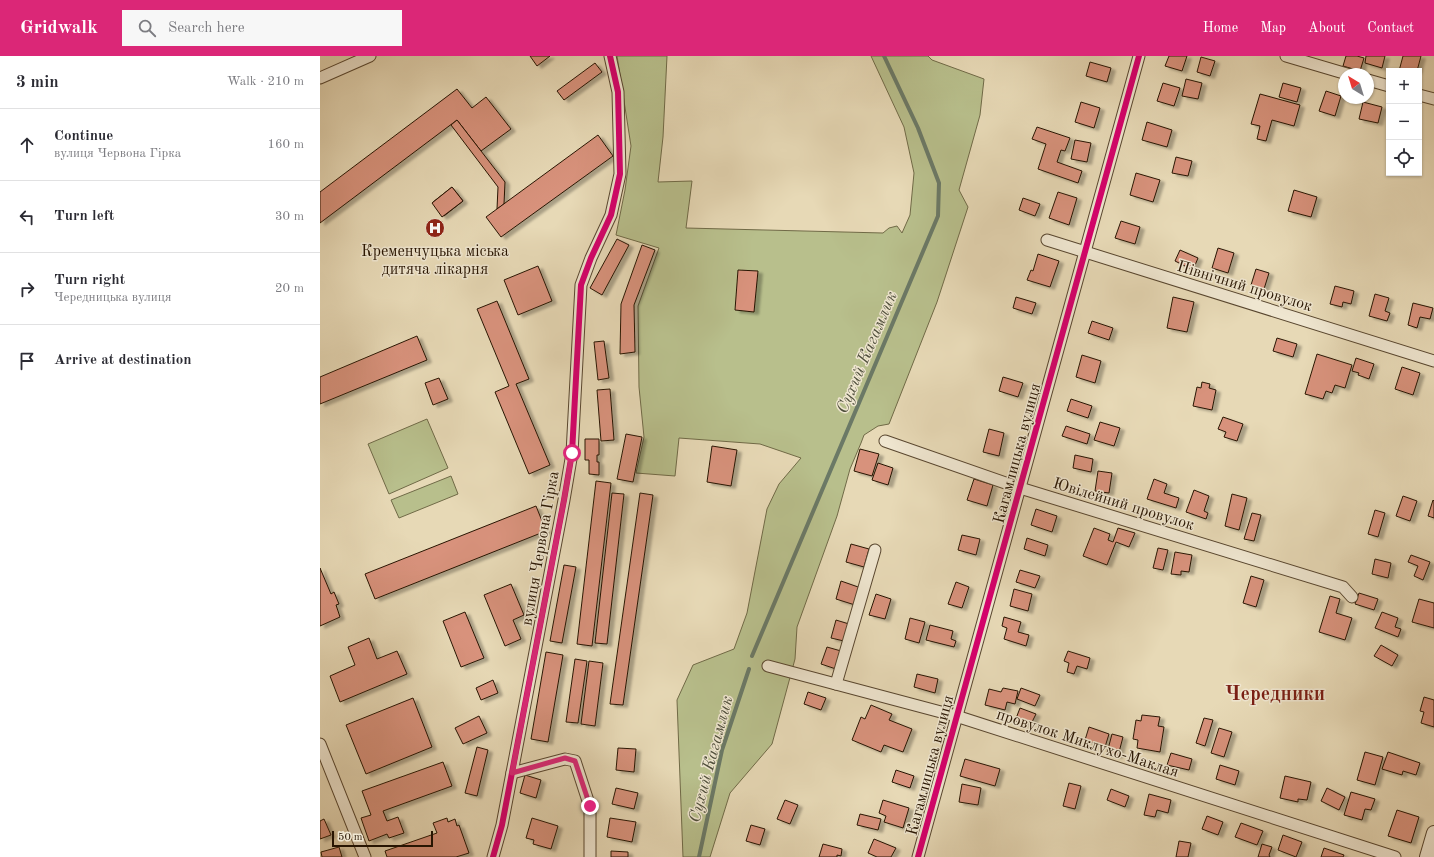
<!DOCTYPE html>
<meta charset="utf-8">
<style>
:root{--surface:#fff;--page:#f7f7f7;--text:#2b2b33;--muted:#7c7c81;--line:#e1e1e2;--accent:#db2777}
body{margin:0;font-family:"Old Standard TT",serif;background:var(--page);color:var(--text)}
.controls{position:absolute;right:12px;top:12px;display:grid;overflow:hidden;border-radius:0px;box-shadow:0 1px 3px #0004}
.controls button{width:36px;height:36px;display:grid;place-items:center;padding:0;border:0;border-bottom:1px solid var(--line);background:var(--surface);color:var(--text);font:20px sans-serif}
.compass{position:absolute;left:1018px;top:12px;width:36px;height:36px;border-radius:50%;background:var(--surface);box-shadow:0 1px 3px #0004;rotate:322deg}
.scale{position:absolute;left:12px;bottom:10px;width:101px;box-sizing:border-box;padding-left:4px;border:2px solid #281502;border-top:0;font-size:11px;line-height:14px;white-space:nowrap;color:#281502;-webkit-text-stroke:3px #efe6d0;paint-order:stroke}
.stop{position:absolute;width:12px;height:12px;margin:-9px;border:3px solid #db2777;border-radius:50%;background:#fff}
.stop.end{background:#db2777;border-color:#fff;box-shadow:0 1px 4px #0008}
.list{margin:0;padding:0;list-style:none}
h2{display:flex;justify-content:space-between;align-items:center;height:52px;margin:0;padding:0 16px;font-size:17px}
h2 small{font-size:13px;font-weight:400;color:var(--muted)}
.list li{display:grid;grid-template-columns:26px 1fr auto;gap:12px;align-items:center;box-sizing:border-box;height:72px;padding:0 16px;border-top:1px solid var(--line)}
.list b{display:block;font-size:15px;white-space:nowrap}
.list p{margin:0;font-size:13px;white-space:nowrap;color:var(--muted)}
.list em{font-size:13px;font-style:normal;color:var(--muted)}
.icon{flex:none;width:22px;height:22px;fill:none;stroke:currentColor;stroke-width:2;stroke-linecap:round;stroke-linejoin:round}
.map{position:relative;flex:none;width:1114px;height:801px;overflow:hidden}
header{display:flex;align-items:center;gap:24px;box-sizing:border-box;height:56px;padding:0 20px;background:var(--accent);color:#fff}
header strong{font-size:19px}
nav{display:flex;gap:22px;margin-inline-start:auto;font-size:14px}
.search{width:280px;height:36px;background:var(--page);display:flex;align-items:center;gap:10px;box-sizing:border-box;padding:0 14px;border-radius:0px;color:var(--muted);font-size:15px}
main{display:flex}
aside{flex:1;background:var(--surface)}
.map>svg:first-child{display:block}
</style>
<header>
<strong>Gridwalk</strong>
<div class="search"><svg class="icon" aria-label="search" viewBox="0 0 24 24"><circle cx="10" cy="10" r="6"/><path d="M15 15l6 6"/></svg>Search here</div>
<nav><a>Home</a><a>Map</a><a>About</a><a>Contact</a></nav>
</header>
<main>
<aside>
<h2>3 min<small>Walk · 210 m</small></h2>
<ul class="list">
<li><svg class="icon" aria-label="ahead" viewBox="0 0 24 24"><path d="M12 20V5M6 11l6-6 6 6"/></svg><div><b>Continue</b><p>вулиця Червона Гірка</p></div><em>160 m</em></li>
<li><svg class="icon" aria-label="left" viewBox="0 0 24 24"><path d="M17 20v-9H6M10 6l-5 5 5 5"/></svg><div><b>Turn left</b></div><em>30 m</em></li>
<li><svg class="icon" aria-label="right" viewBox="0 0 24 24"><path d="M7 20v-9h11M14 6l5 5-5 5"/></svg><div><b>Turn right</b><p>Чередницька вулиця</p></div><em>20 m</em></li>
<li><svg class="icon" aria-label="arrive" viewBox="0 0 24 24"><path d="M6 21V4h12l-3 4 3 4H6"/></svg><div><b>Arrive at destination</b></div></li>
</ul>
</aside>
<div class="map">
<svg width="1114" height="801" viewBox="0 0 1114 801">
<defs>
<filter id="shadow"><feDropShadow dx="4.5" dy="2.5" stdDeviation="1" flood-color="#0004"/></filter>
</defs>
<rect width="100%" height="100%" fill="#e7d9b6"/>
<filter id="stains"><feTurbulence type="fractalNoise" baseFrequency=".005" numOctaves="4"/><feColorMatrix values="0 0 0 0 .2 0 0 0 0 .09 0 0 0 0 .02 0 0 0 .5 -.17"/></filter>
<radialGradient id="worn" r=".72"><stop offset=".6" stop-color="#630" stop-opacity="0"/><stop offset="1" stop-color="#630" stop-opacity=".3"/></radialGradient>
<g fill="#b8bf8c" stroke="#706a47">
<polygon points="297,0 347,0 343,81 338,126 372,125 366,172 563,177 569,172 577,170 582,177 590,159 594,117 584,71 551,0 608,0 612,4 664,23 660,59 639,134 648,151 617,246 569,368 558,370 544,379 541,387 530,413 517,460 477,571 475,603 452,688 410,737 390,801 363,801 357,644 373,609 414,593 427,557 447,453 459,428 481,402 440,388 359,382 355,420 316,417 324,381 319,331 318,250 339,192 296,179 305,134 311,90"/>
<polygon points="107,363 128,412 69,438 48,388"/>
<polygon points="131,420 138,438 79,462 71,444"/>
</g>
<g fill="none" stroke-linecap="round" stroke-linejoin="round">
<g stroke="#6b7966" stroke-width="4">
<polyline points="432,600 618,160 619,127 598,72 564,0"/>
<polyline points="379,801 402,694 429,613"/>
</g>
</g>
<g fill="#d8927c" stroke="#281502" filter="url(#shadow)">
<polygon points="210,0 230,0 217,10"/>
<polygon points="849,0 867,0 862,15 845,10"/>
<polygon points="1026,0 1037,0 1044,2 1040,15 1023,10"/>
<polygon points="1046,0 1065,0 1062,12 1045,7"/>
<polygon points="1083,0 1101,0 1097,15 1079,15"/>
<polygon points="881,1 895,5 890,20 877,16"/>
<polygon points="770,6 791,12 787,26 766,20"/>
<polygon points="275,7 282,16 244,44 237,35"/>
<polygon points="866,23 882,27 878,43 862,40"/>
<polygon points="843,27 860,32 854,50 837,45"/>
<polygon points="963,27 981,32 977,46 959,41"/>
<polygon points="137,33 152,52 166,41 191,73 161,95 137,64 0,167 0,136"/>
<polygon points="1006,35 1021,40 1015,60 999,55"/>
<polygon points="940,38 980,49 974,70 952,64 946,85 937,83 940,70 931,68"/>
<polygon points="761,46 780,52 774,72 755,66"/>
<polygon points="1043,46 1062,51 1058,67 1039,63"/>
<polygon points="137,64 185,126 184,148 177,153 178,131 131,69"/>
<polygon points="827,66 852,74 847,91 822,84"/>
<polygon points="717,71 750,82 745,95 741,94 737,106 762,115 758,127 718,113 726,88 712,83"/>
<polygon points="278,79 293,100 181,181 166,161"/>
<polygon points="755,84 771,87 767,106 751,103"/>
<polygon points="856,101 872,105 868,120 852,117"/>
<polygon points="816,117 840,124 833,146 810,139"/>
<polygon points="132,131 143,145 124,160 113,146"/>
<polygon points="132,131 143,145 122,161 112,147"/>
<polygon points="974,134 997,141 991,161 968,155"/>
<polygon points="738,136 757,142 749,169 729,162"/>
<polygon points="703,142 720,148 715,160 699,154"/>
<polygon points="801,165 820,171 815,188 795,182"/>
<polygon points="297,183 309,189 282,239 270,232"/>
<polygon points="322,189 335,194 314,249 315,296 300,298 301,248"/>
<polygon points="898,192 914,197 908,217 892,212"/>
<polygon points="860,194 878,202 873,214 855,205"/>
<polygon points="718,198 739,205 730,231 707,224 711,214 713,215"/>
<polygon points="218,210 232,245 198,259 184,224"/>
<polygon points="936,213 949,217 944,233 931,229"/>
<polygon points="418,214 438,215 434,256 415,254"/>
<polygon points="1015,230 1034,235 1031,248 1023,246 1022,251 1010,248"/>
<polygon points="1055,238 1069,242 1065,255 1070,257 1067,265 1049,260"/>
<polygon points="696,241 716,247 712,258 693,252"/>
<polygon points="853,241 874,246 867,276 847,272"/>
<polygon points="177,245 209,323 196,328 230,409 209,418 175,336 189,330 157,253"/>
<polygon points="1093,247 1113,252 1110,263 1100,261 1097,272 1088,269"/>
<polygon points="772,265 793,272 789,284 768,277"/>
<polygon points="97,280 107,304 0,348 0,321"/>
<polygon points="957,282 977,288 973,301 953,295"/>
<polygon points="284,285 289,322 278,324 274,286"/>
<polygon points="997,298 1032,309 1025,332 1015,329 1012,337 1006,335 1003,343 985,338"/>
<polygon points="762,299 781,305 775,327 756,321"/>
<polygon points="1036,302 1054,308 1049,323 1038,319 1039,317 1032,315"/>
<polygon points="1082,311 1100,317 1093,339 1075,333"/>
<polygon points="683,321 703,327 698,341 679,335"/>
<polygon points="119,322 128,343 113,349 105,327"/>
<polygon points="882,326 890,328 889,332 896,334 892,354 873,350 877,331 881,332"/>
<polygon points="290,333 294,384 281,385 277,334"/>
<polygon points="751,343 772,350 768,362 747,355"/>
<polygon points="903,361 923,368 917,385 904,381 906,376 898,373"/>
<polygon points="780,366 800,372 794,390 774,384"/>
<polygon points="746,370 770,378 767,388 742,380"/>
<polygon points="669,373 684,377 679,400 663,396"/>
<polygon points="306,378 322,381 313,426 297,423"/>
<polygon points="265,383 279,383 279,399 277,399 277,406 279,406 279,419 269,418 269,404 265,404"/>
<polygon points="392,390 417,394 411,430 387,426"/>
<polygon points="540,393 559,398 552,420 534,415"/>
<polygon points="755,399 773,403 771,416 753,412"/>
<polygon points="558,407 573,412 568,429 552,424"/>
<polygon points="778,415 792,417 789,437 775,435"/>
<polygon points="654,423 673,429 667,450 647,444"/>
<polygon points="834,423 847,428 844,437 859,442 856,452 827,443"/>
<polygon points="276,425 291,427 272,590 257,588"/>
<polygon points="874,434 889,440 884,455 888,457 886,463 866,456"/>
<polygon points="292,437 304,438 287,588 275,587"/>
<polygon points="320,437 333,439 303,649 290,648"/>
<polygon points="912,438 927,442 919,474 905,470"/>
<polygon points="1083,440 1097,445 1090,465 1076,460"/>
<polygon points="1113,444 1114,445 1114,462 1108,460"/>
<polygon points="216,450 226,475 55,543 45,518"/>
<polygon points="716,453 737,460 732,476 711,469"/>
<polygon points="1055,454 1065,457 1058,481 1048,478"/>
<polygon points="932,457 941,459 934,485 924,483"/>
<polygon points="774,472 790,478 788,484 793,486 798,472 815,477 809,491 796,486 787,509 763,500"/>
<polygon points="642,479 660,483 656,499 638,494"/>
<polygon points="707,482 728,489 725,500 704,493"/>
<polygon points="531,488 549,493 544,511 526,506"/>
<polygon points="838,492 848,494 843,514 833,512"/>
<polygon points="855,496 872,499 869,516 861,515 861,519 851,518"/>
<polygon points="1091,499 1110,506 1103,524 1094,520 1098,510 1088,506"/>
<polygon points="1055,503 1071,507 1068,522 1052,518"/>
<polygon points="244,509 256,511 242,587 230,585"/>
<polygon points="0,512 11,538 14,536 19,548 16,549 20,561 0,570"/>
<polygon points="700,514 720,520 715,532 696,526"/>
<polygon points="931,520 944,524 936,551 923,547"/>
<polygon points="521,525 541,532 535,549 516,543"/>
<polygon points="636,526 649,531 642,552 628,548"/>
<polygon points="191,528 204,559 193,564 201,583 185,590 164,539"/>
<polygon points="694,533 712,538 708,555 690,550"/>
<polygon points="1039,537 1058,543 1054,554 1035,548"/>
<polygon points="556,538 571,543 565,563 549,559"/>
<polygon points="1010,540 1020,543 1016,557 1032,562 1025,584 999,576"/>
<polygon points="1099,543 1114,547 1114,572 1092,566"/>
<polygon points="145,556 164,602 141,611 123,565"/>
<polygon points="1062,556 1078,562 1075,571 1081,573 1078,581 1055,572"/>
<polygon points="684,561 701,566 698,576 709,579 706,590 684,583 687,572 682,570"/>
<polygon points="590,562 605,566 599,587 585,583"/>
<polygon points="516,564 529,568 524,585 511,582"/>
<polygon points="610,569 633,575 631,583 636,585 634,591 606,584"/>
<polygon points="49,582 57,603 77,595 87,618 20,646 10,620 35,609 28,591"/>
<polygon points="1061,589 1078,599 1072,610 1054,600"/>
<polygon points="507,591 521,595 516,613 501,608"/>
<polygon points="748,595 770,602 767,613 757,610 754,618 747,616 749,607 744,605"/>
<polygon points="226,596 243,599 228,686 211,683"/>
<polygon points="255,603 267,605 258,667 246,666"/>
<polygon points="269,605 283,607 275,670 261,668"/>
<polygon points="597,618 618,623 615,637 594,631"/>
<polygon points="173,624 178,637 161,644 156,632"/>
<polygon points="683,632 698,635 695,648 687,646 685,654 665,649 669,633 681,636"/>
<polygon points="701,632 720,639 715,650 697,643"/>
<polygon points="488,636 506,642 501,654 484,648"/>
<polygon points="1104,641 1114,644 1114,671 1101,667 1104,656 1100,655"/>
<polygon points="93,642 112,691 46,718 26,669"/>
<polygon points="551,649 572,658 569,664 592,673 583,696 564,689 561,696 532,684 541,661 545,663"/>
<polygon points="700,652 716,658 712,666 709,665 707,670 695,665"/>
<polygon points="822,659 840,661 838,670 844,671 840,696 817,692 818,684 813,683 816,664 821,665"/>
<polygon points="159,660 167,677 143,688 135,672"/>
<polygon points="884,662 893,664 885,690 876,687"/>
<polygon points="769,671 789,678 785,691 765,684"/>
<polygon points="899,672 912,676 904,701 891,697"/>
<polygon points="792,678 803,681 798,700 787,697"/>
<polygon points="157,691 168,694 157,740 145,737"/>
<polygon points="298,692 316,693 314,716 296,714"/>
<polygon points="1045,696 1063,701 1055,729 1037,724"/>
<polygon points="1068,696 1100,707 1096,719 1083,715 1082,719 1062,713"/>
<polygon points="851,697 872,703 869,714 847,709"/>
<polygon points="645,703 680,713 675,730 640,720"/>
<polygon points="123,706 132,730 63,755 67,765 78,761 84,777 69,782 67,778 49,785 41,762 51,759 42,735"/>
<polygon points="900,709 919,715 915,729 896,723"/>
<polygon points="576,714 594,720 590,732 572,726"/>
<polygon points="205,719 221,724 216,742 200,737"/>
<polygon points="965,720 991,726 987,744 978,743 978,746 960,742"/>
<polygon points="749,727 761,730 755,753 743,750"/>
<polygon points="642,728 661,732 658,749 639,746"/>
<polygon points="296,732 318,737 314,753 292,748"/>
<polygon points="1007,732 1025,741 1019,754 1001,745"/>
<polygon points="791,733 809,740 805,751 787,744"/>
<polygon points="1031,736 1055,743 1051,754 1045,753 1042,764 1024,759"/>
<polygon points="829,738 851,744 848,757 837,754 835,761 824,759"/>
<polygon points="465,744 478,749 470,768 457,763"/>
<polygon points="563,744 589,752 583,772 564,766 566,760 559,757"/>
<polygon points="1077,754 1099,761 1091,787 1068,780"/>
<polygon points="540,758 561,763 558,774 537,769"/>
<polygon points="887,760 903,766 898,779 882,773"/>
<polygon points="127,762 128,766 135,763 137,770 139,769 149,797 136,801 67,801 65,795 117,777 113,767"/>
<polygon points="212,762 238,770 231,793 213,788 214,784 206,782"/>
<polygon points="290,762 316,766 312,786 287,781"/>
<polygon points="4,763 11,779 0,783 0,765"/>
<polygon points="921,767 943,775 937,789 915,781"/>
<polygon points="431,769 445,773 440,789 426,785"/>
<polygon points="963,779 982,786 976,801 958,794"/>
<polygon points="554,783 576,792 571,801 557,801 548,797"/>
<polygon points="859,785 871,787 868,801 856,801"/>
<polygon points="503,788 522,793 521,800 517,799 517,801 499,801"/>
<polygon points="942,788 952,791 949,799 950,801 938,801"/>
<polygon points="19,791 22,801 2,801 1,796"/>
<polygon points="1004,792 1024,799 1023,801 1001,801"/>
<polygon points="291,795 308,796 308,801 291,801"/>
</g>
<g fill="none" stroke-linecap="round" stroke-linejoin="round">
<g stroke="#58462f" stroke-width="13">
<g id="minor">
<polyline points="966,0 1027,18"/>
<polyline points="0,22 50,0"/>
<polyline points="1048,24 1069,30"/>
<polyline points="1099,39 1114,43"/>
<polyline points="727,184 1114,305"/>
<polyline points="565,385 700,432 1023,531 1032,541"/>
<polyline points="448,610 636,660 1075,801"/>
<polyline points="516,628 555,494"/>
<polyline points="0,688 45,801"/>
<polyline points="192,717 245,703 255,705 270,751 270,801"/>
<polyline points="173,801 182,769 244,444 252,397 261,229 271,202 291,159 300,118 298,36 290,0"/>
<polyline points="598,801 819,0"/>
</g>
</g>
<g stroke="#58462f" stroke-width="16">
<polyline id="tertiary" points="1107,801 1114,777"/>
</g>
<use href="#minor" stroke="#efe6d0" stroke-width="11"/>
<use href="#tertiary" stroke="#efe6d0" stroke-width="14"/>
<g stroke="#efe6d0" stroke-width="8">
<g id="cycleway">
<polyline points="173,801 182,769 244,444 252,397 261,229 271,202 291,159 300,118 298,36 290,0"/>
<polyline points="598,801 819,0"/>
</g>
</g>
<use href="#cycleway" stroke="#d6006c" stroke-width="6"/>
</g>
<g fill="none" stroke-linecap="round" stroke-linejoin="round">
<polyline stroke="#db2777" stroke-width="5" points="252,397 244,444 192,717 245,702 255,705 270,750"/>
</g>
<defs>
<g id="hospital-disc" transform="scale(1)"><circle r="9.5" fill="#8f2418" stroke="#efe6d0"/><path d="M-5-5h3v3.5h4V-5h3V5h-3V1.5h-4V5h-3Z" fill="#fff"/></g>
</defs>
<g fill-rule="evenodd">
<use href="#hospital-disc" x="115" y="172"/>
</g>
<g text-anchor="middle" stroke-width="3" stroke-linejoin="round" paint-order="stroke">
<g font-size="16" fill="#281502" stroke="#efe6d0">
<text x="115" y="200">Кременчуцька міська<tspan x="115" dy="18">дитяча лікарня</tspan></text>
</g>
<g font-size="16" fill="#281502" stroke="#efe6d0">
<text transform="translate(925 229) rotate(17)" y="6">Північний провулок</text>
<text transform="translate(696 397) rotate(-75)" y="6">Кагамлицька вулиця</text>
<text transform="translate(804 447) rotate(17)" y="6">Ювілейний провулок</text>
<text transform="translate(219 492) rotate(-80)" y="6">вулиця Червона Гірка</text>
<text transform="translate(768 686) rotate(18)" y="6">провулок Миклухо-Маклая</text>
<text transform="translate(609 709) rotate(-75)" y="6">Кагамлицька вулиця</text>
</g>
<g font-size="17" font-style="italic" fill="#4f4f3c" stroke="#efe6d0">
<text transform="translate(546 296) rotate(-67)" y="6">Сухий Кагамлик</text>
<text transform="translate(390 703) rotate(-75)" y="6">Сухий Кагамлик</text>
</g>
<g font-size="20" font-weight="bold" fill="#7a1f14" stroke="#efe6d0">
<text x="955" y="644">Чередники</text>
</g>
</g>
<rect width="100%" height="100%" filter="url(#stains)"/>
<rect width="100%" height="100%" fill="url(#worn)"/>
</svg>
<div class="controls">
<button>+</button>
<button>−</button>
<button><svg class="icon" aria-label="locate" viewBox="0 0 24 24"><circle cx="12" cy="12" r="6"/><path d="M12 2v4M12 18v4M2 12h4M18 12h4"/></svg></button>
</div>
<svg class="compass" viewBox="-18 -18 36 36"><path d="M0-13l5 13h-10z" fill="#e53935"/><path d="M0 13l5-13h-10z" fill="#7c7c81"/></svg>
<div class="scale">50 m</div>
<div class="stop" style="left:252px;top:397px"></div>
<div class="stop end" style="left:270px;top:750px"></div>
</div>
</main>
